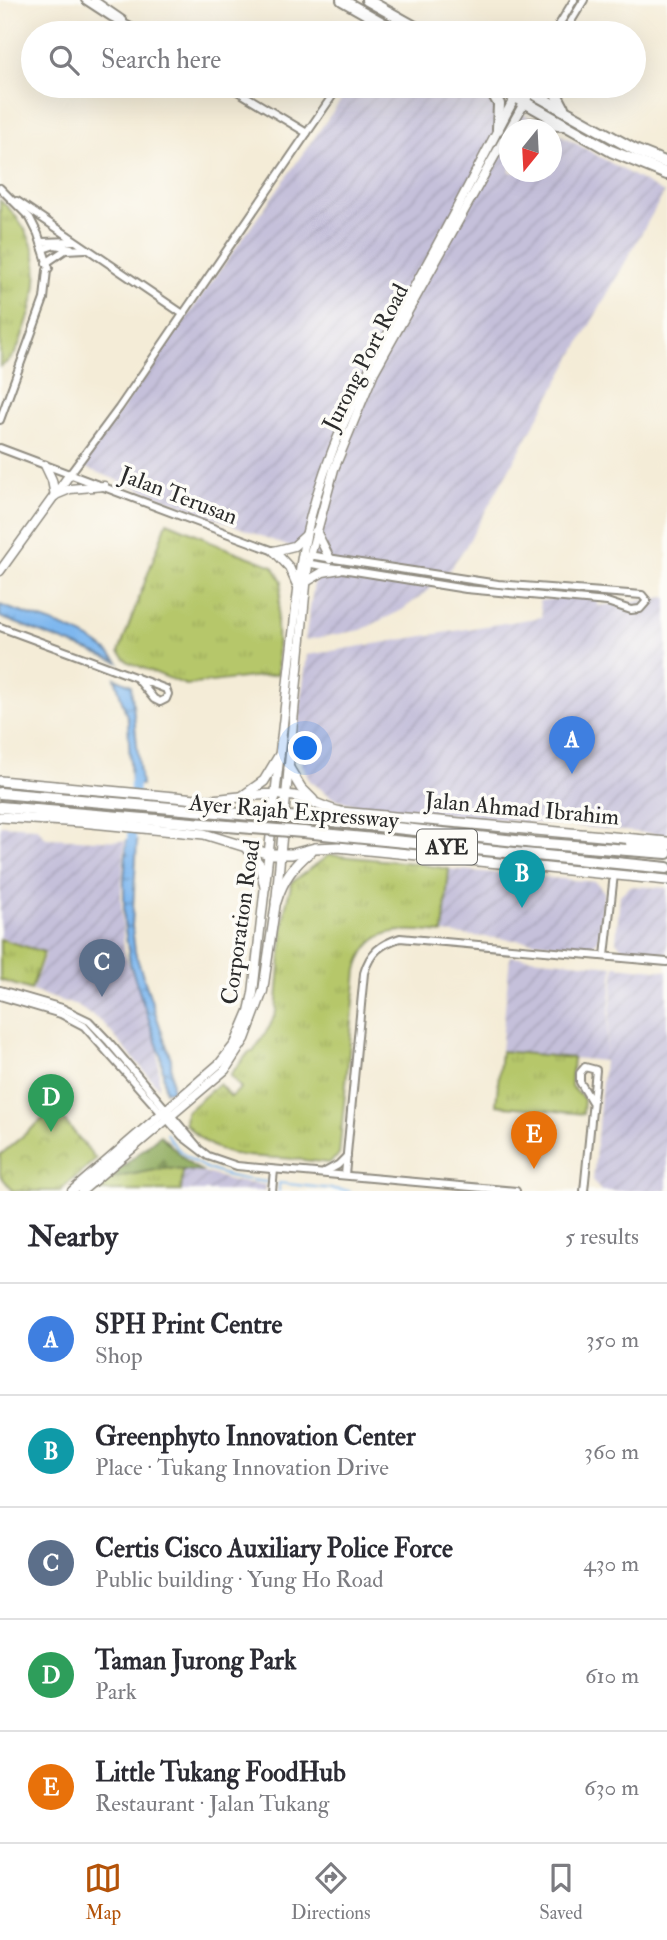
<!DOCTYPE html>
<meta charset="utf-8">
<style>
:root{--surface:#fff;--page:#f7f7f7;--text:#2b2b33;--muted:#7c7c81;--line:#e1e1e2;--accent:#b45309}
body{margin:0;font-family:"IM FELL Double Pica",serif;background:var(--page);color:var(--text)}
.compass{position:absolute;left:499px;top:119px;width:63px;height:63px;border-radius:50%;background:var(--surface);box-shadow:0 7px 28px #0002;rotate:198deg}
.you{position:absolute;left:306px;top:749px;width:24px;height:24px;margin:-18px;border:5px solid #fff;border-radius:50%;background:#1a73e8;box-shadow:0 0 0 10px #1a73e833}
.badge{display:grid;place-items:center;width:46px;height:46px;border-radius:50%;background:var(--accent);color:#fff;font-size:23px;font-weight:700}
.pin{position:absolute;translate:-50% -58px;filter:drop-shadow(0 2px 4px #0008)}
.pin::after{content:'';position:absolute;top:37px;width:24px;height:21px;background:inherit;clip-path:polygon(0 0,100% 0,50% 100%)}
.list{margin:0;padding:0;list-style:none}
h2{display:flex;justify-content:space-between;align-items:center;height:91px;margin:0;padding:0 28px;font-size:30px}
h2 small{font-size:23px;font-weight:400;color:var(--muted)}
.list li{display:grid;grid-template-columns:46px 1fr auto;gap:21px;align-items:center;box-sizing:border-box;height:112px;padding:0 28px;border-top:2px solid var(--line)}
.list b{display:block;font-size:26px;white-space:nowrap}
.list p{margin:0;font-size:23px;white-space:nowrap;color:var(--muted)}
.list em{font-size:23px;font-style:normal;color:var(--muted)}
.icon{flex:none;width:38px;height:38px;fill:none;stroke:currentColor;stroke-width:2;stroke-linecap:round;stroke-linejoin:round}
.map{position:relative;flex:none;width:667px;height:1191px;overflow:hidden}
.search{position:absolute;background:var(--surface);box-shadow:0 7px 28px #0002;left:21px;right:21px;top:21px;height:77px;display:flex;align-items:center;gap:18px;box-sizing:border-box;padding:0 24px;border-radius:38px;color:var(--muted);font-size:26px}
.sheet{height:651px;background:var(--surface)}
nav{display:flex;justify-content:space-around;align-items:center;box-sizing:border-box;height:98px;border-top:2px solid var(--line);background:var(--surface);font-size:19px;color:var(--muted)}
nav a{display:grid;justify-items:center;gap:4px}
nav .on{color:var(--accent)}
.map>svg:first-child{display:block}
</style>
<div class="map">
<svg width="667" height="1191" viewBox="0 0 667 1191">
<defs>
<pattern id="industrial-furrows" width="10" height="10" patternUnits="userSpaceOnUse" patternTransform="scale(1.75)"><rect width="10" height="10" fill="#c5c0da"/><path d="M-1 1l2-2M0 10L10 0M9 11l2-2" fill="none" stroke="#a9a5bb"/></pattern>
<pattern id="grass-tufts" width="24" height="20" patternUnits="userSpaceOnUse" patternTransform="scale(1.75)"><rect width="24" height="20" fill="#b6c76a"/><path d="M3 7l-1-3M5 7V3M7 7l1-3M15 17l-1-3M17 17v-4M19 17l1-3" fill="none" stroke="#9dab5c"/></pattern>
<pattern id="forest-firs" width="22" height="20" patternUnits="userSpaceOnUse" patternTransform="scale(1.75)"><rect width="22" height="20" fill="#90ac5e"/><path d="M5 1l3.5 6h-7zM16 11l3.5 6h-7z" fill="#768c4e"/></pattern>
<pattern id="park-crowns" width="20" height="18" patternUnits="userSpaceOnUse" patternTransform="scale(1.75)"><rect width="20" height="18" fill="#b6c76a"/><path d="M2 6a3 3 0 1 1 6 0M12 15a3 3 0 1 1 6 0" fill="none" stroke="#9dab5c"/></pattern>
<pattern id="water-ripples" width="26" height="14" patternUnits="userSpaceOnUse" patternTransform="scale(1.75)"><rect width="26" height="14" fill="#7eb7ef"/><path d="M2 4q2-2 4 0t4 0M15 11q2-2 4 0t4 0" fill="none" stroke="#6795c2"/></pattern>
</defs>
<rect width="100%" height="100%" fill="#fdfcf7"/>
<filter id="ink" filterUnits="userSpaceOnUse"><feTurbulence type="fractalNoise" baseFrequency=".0143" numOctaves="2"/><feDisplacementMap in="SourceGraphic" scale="14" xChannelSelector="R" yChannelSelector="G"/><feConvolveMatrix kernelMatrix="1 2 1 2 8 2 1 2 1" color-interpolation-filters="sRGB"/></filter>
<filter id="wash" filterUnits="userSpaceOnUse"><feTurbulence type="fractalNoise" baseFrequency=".00686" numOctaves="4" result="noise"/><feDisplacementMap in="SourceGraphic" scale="28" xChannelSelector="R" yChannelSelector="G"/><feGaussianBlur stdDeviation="1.57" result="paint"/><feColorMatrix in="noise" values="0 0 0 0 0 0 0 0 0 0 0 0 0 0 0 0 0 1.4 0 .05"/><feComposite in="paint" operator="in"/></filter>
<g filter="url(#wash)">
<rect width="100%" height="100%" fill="#f4ecd7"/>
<g fill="url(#industrial-furrows)">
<polygon points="351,86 474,86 551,130 510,130 510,172 552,172 552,130 664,193 466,546 443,579 402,610 361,630 305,640 318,558 81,466"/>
<polygon points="596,592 598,606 667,597 667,835 359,806 333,798 310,781 295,748 307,655 542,617 539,601"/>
<polygon points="0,825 36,827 46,838 125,841 121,895 124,953 156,1034 158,1043 159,1088 102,1022 77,1006 32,991 46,952 0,937"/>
<polygon points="449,869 596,882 604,892 599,939 590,947 443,933"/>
<polygon points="630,886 667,888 667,954 624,950 616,941 620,895"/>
<polygon points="510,956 613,966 605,1061 615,966 667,971 667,1191 601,1191 593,1181 604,1061 501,1051"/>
<polygon points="183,1170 203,1172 232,1181 265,1185 264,1191 181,1191"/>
</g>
<g fill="url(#grass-tufts)" stroke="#70794a" stroke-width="2">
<path d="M0 200C42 237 44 277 25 328 17 348 19 355 0 367Z"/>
<polygon points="167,522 201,536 210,542 273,566 282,581 277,622 278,674 186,685 128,662 119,652"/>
<path d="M329 855 413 863 449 869 443 933C404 930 369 923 357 970L339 1155 329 1163C313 1161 296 1159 280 1158 238 1156 214 1157 185 1123L186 1112 219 1084 231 1097 241 1088 230 1075 249 1052H253L270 1026 276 1012 285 909 291 886 292 882Z"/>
<polygon points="0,939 44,952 31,990 0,980"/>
<polygon points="501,1051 573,1058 571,1086 584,1099 583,1114 496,1105"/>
<polygon points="165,1168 183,1170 181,1191 93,1191 108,1179"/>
</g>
<polygon fill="url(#forest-firs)" stroke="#5e6c44" stroke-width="2" points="160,1135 192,1166 203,1172 165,1168 108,1179"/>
<polygon fill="url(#park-crowns)" stroke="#70794a" stroke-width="2" points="55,1109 96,1159 60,1191 13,1191 0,1175 0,1155"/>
<g fill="url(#water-ripples)" stroke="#54718d" stroke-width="2">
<path d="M0 605C37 619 93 631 118 662L0 617Z"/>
<polygon points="115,678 131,685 141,785 131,784 128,720"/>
<polygon points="127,840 137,841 132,926 135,952 171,1059 172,1091 165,1091 161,1056 130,964 124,922 124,882"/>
</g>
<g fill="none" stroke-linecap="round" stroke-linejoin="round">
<g stroke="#7eb7ef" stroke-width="2">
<path d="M166 1133C188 1170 228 1178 267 1182"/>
<polyline points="279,1191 279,1183 351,1191"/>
</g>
<polyline stroke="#7eb7ef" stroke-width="9" points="131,850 135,774"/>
</g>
</g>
<g filter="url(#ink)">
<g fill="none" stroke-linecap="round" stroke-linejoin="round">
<g stroke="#908c81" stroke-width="10">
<g id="street">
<polyline points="85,0 111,17 143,33"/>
<polyline points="94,0 123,20"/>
<polyline points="372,33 373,18"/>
<polyline points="554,33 574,0"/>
<polyline points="564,33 584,0"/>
<polyline points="229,86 307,133"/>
<polyline points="0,188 30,218 38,234 49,268 47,270 44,299 0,420"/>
<polyline points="17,201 183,314"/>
<polyline points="41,242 74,241"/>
<polyline points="43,249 55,245 71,248"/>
<polyline points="46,263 65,250 86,249"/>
<polyline points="0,448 274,551"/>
<polyline points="70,474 119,408 339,86"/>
<polyline points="305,563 466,589 607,602 631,610 640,609 647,601 642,595 498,584 308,555"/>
<path d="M0 627C55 647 111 668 166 689L168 694 166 699 160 702 154 699 136 677"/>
<polyline points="605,956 614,874"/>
<polyline points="0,990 62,1008 89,1021 109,1042 197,1146"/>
<polyline points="0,996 61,1014 84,1026 182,1136 208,1156 237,1166 516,1191"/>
<polyline points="325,1172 338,1165 347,1156"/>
<path d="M345 1175 364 973C370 952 381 944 400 938L667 962"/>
<polyline points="272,1191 274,1170"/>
<polyline points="584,1191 596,1070 585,1067 580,1073 580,1082 592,1102"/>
</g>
</g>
<g stroke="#908c81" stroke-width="11">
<g id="secondary">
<polyline points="45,465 52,480 55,496"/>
<polyline points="58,494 70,489 104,486"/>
<polyline points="316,531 330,559"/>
<polyline points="274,551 289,567 297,585"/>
<polyline points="274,551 294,546 306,535"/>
<polyline points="0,571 70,474"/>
<polyline points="306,582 323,572 340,569"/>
<path d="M72 1191 220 1063 235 1044 249 1011 253 993 301 563C318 452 376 357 429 260 460 203 490 144 521 86"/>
<polyline points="82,1191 225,1070 245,1039 263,991 276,902 308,564 334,469 374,372 527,98"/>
</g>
</g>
<g stroke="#908c81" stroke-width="12">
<g id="primary">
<polyline points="289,768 301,788 313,800"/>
<path d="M0 781 207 800C236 799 266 791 294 796 310 799 325 809 341 812L667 842"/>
<polyline points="243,796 264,781 279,756"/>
<polyline points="0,817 81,822 204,834 269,854 292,854 315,848 338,847 667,880"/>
<polyline points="247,849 260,865 265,887"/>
<path d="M276 902C283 879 293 866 311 851"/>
</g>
</g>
<g stroke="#908c81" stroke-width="14">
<g id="highway">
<polyline points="342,0 400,33"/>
<polyline points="367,0 426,33"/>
<polyline points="489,86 499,104 498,129"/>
<polyline points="496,86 611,151 667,174"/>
<polyline points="520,86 637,151 667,163"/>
<polyline points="552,86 563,107"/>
<polyline points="515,130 531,124 564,125"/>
<polyline points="0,793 251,815"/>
<polyline points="0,807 252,828"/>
<polyline points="304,818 534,843 667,853"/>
<polyline points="303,832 667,868"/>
<polyline points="631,843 667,846"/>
</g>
</g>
<use href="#street" stroke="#fff" stroke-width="6"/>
<use href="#secondary" stroke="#fff" stroke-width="8"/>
<use href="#primary" stroke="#fff" stroke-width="9"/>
<use href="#highway" stroke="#fff" stroke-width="10"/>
<g stroke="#908c81" stroke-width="14" stroke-linecap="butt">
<g id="highway-bridge">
<polyline points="251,815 304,818"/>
<polyline points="252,828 303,832"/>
</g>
</g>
<use href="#highway-bridge" stroke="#fff" stroke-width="10"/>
</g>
</g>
<g text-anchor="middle" stroke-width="7" stroke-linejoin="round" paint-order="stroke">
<rect fill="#fdfcf7" stroke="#6a6a68" stroke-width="2" x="417" y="829.5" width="60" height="35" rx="5"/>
<g font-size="21" font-weight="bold" fill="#2b2b2b">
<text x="447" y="854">AYE</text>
</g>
<g font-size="23" fill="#2b2b2b" stroke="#fdfcf7">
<text transform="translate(365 357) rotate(-63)" y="8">Jurong Port Road</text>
<text transform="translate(179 495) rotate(21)" y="8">Jalan Terusan</text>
<text transform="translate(522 808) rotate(5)" y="8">Jalan Ahmad Ibrahim</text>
<text transform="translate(294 811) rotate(5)" y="8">Ayer Rajah Expressway</text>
<text transform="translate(240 922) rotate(-82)" y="8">Corporation Road</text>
</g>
</g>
</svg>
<svg class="compass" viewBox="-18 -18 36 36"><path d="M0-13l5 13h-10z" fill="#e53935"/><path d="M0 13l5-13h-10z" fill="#7c7c81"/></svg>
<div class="you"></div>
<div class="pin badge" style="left:572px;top:774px;background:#3f7fe0">A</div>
<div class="pin badge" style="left:522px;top:908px;background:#0f9aa8">B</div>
<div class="pin badge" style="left:102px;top:997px;background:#5c6f8a">C</div>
<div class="pin badge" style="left:51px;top:1132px;background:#2e9e5b">D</div>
<div class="pin badge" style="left:534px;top:1169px;background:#e8710a">E</div>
<div class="search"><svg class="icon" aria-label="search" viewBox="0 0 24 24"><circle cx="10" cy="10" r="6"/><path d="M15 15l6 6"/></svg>Search here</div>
</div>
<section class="sheet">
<h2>Nearby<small>5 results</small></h2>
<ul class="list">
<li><span class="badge" style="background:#3f7fe0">A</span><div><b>SPH Print Centre</b><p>Shop</p></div><em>350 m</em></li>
<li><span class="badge" style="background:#0f9aa8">B</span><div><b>Greenphyto Innovation Center</b><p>Place · Tukang Innovation Drive</p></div><em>360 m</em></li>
<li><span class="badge" style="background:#5c6f8a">C</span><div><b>Certis Cisco Auxiliary Police Force</b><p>Public building · Yung Ho Road</p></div><em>430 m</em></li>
<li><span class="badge" style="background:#2e9e5b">D</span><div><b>Taman Jurong Park</b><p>Park</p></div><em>610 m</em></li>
<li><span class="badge" style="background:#e8710a">E</span><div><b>Little Tukang FoodHub</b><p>Restaurant · Jalan Tukang</p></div><em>630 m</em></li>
</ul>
</section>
<nav>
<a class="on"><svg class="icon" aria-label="map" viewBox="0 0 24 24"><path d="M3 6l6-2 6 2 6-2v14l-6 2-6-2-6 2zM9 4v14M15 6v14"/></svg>Map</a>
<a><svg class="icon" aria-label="directions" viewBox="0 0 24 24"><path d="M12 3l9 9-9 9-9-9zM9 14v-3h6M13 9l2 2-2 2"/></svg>Directions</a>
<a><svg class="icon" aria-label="saved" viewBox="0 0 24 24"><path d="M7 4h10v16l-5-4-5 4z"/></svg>Saved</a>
</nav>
